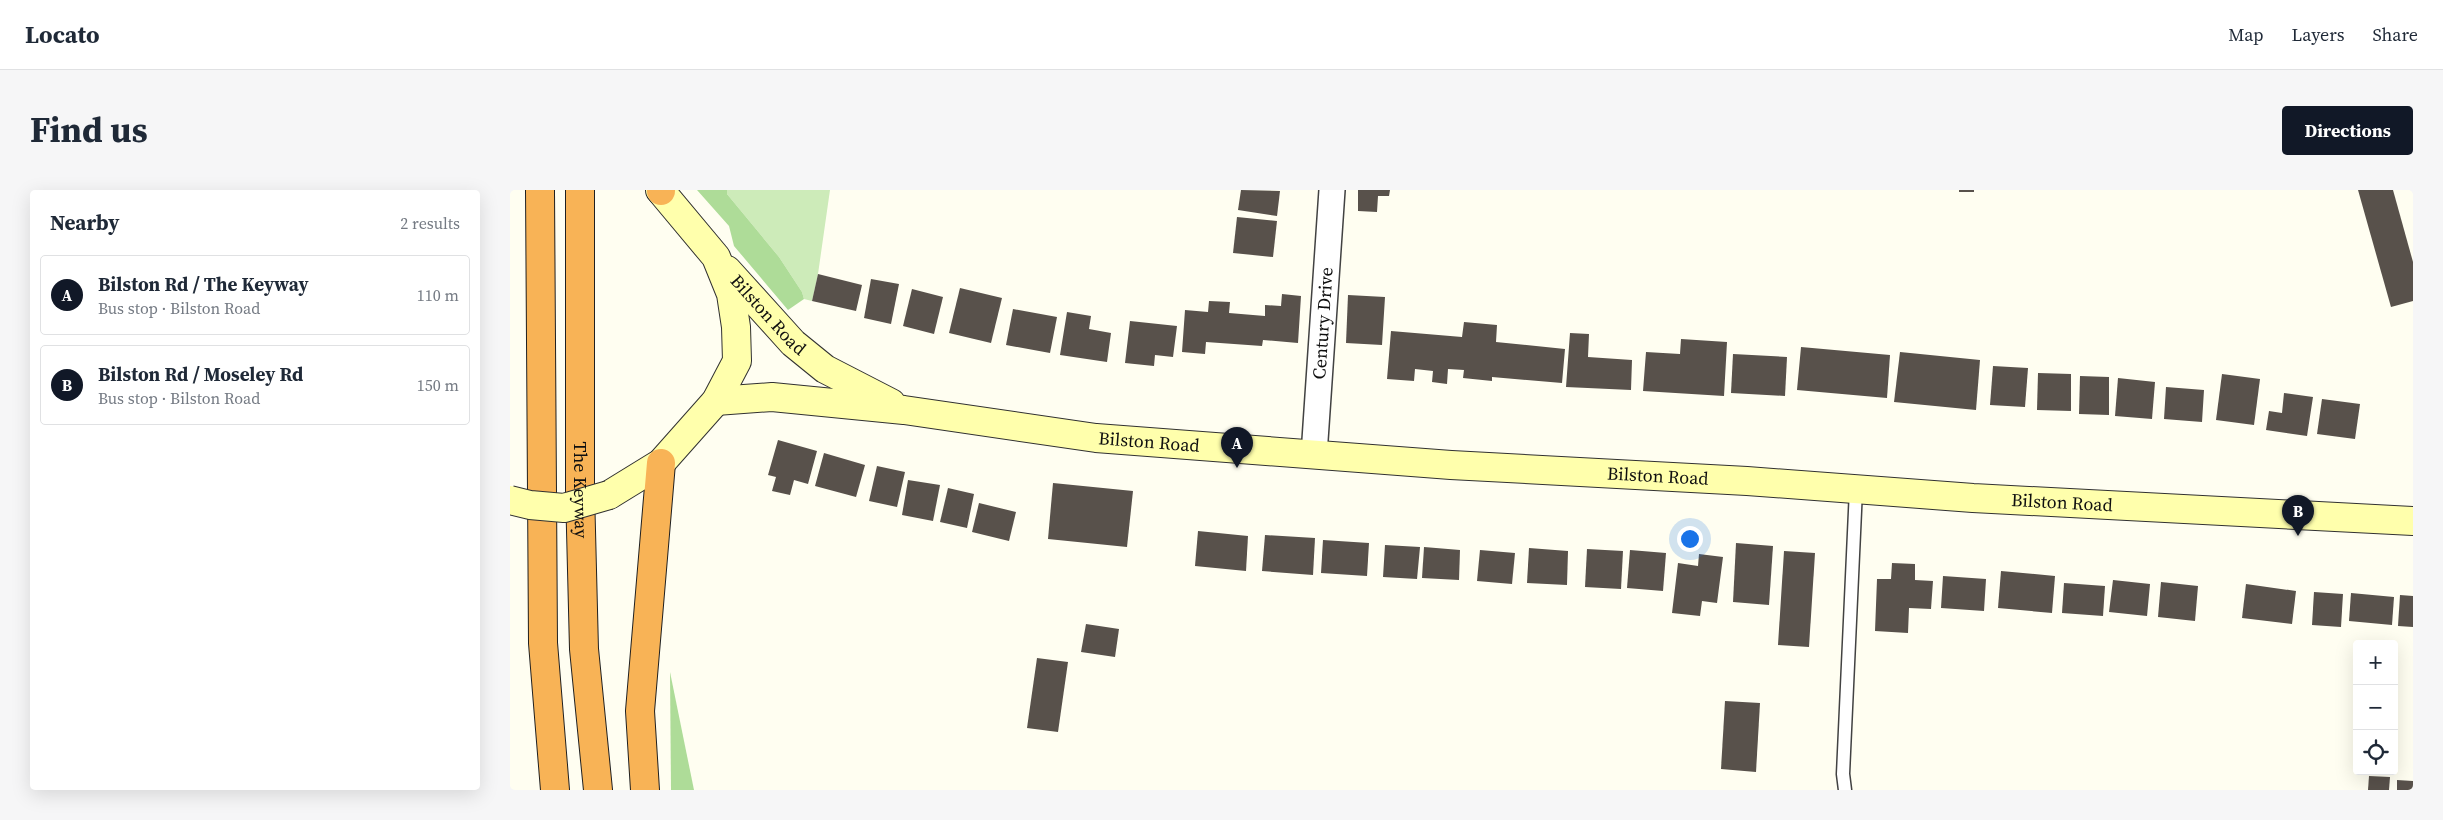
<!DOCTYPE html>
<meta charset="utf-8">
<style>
:root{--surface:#fff;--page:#f6f6f7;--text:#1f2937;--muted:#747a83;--line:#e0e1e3;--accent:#111827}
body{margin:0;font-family:"Source Serif 4",serif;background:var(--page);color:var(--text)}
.controls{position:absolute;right:15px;bottom:15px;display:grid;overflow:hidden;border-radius:5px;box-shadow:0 5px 20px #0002}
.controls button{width:45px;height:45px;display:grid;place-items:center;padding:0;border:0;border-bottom:1px solid var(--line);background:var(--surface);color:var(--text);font:25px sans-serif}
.you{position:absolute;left:1179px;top:348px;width:18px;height:18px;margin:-12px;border:4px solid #fff;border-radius:50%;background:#1a73e8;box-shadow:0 0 0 8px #1a73e833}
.badge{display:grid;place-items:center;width:32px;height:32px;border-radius:50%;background:var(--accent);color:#fff;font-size:16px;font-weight:700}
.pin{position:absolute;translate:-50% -41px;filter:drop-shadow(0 1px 2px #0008)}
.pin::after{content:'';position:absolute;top:26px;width:18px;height:15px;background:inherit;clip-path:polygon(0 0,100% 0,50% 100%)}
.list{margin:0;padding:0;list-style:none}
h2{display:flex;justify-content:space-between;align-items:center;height:65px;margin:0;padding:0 20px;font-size:21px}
h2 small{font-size:16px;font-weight:400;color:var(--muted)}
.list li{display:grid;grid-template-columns:32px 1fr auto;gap:15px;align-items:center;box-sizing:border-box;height:80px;margin:0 10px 10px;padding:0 10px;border:1px solid var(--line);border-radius:5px}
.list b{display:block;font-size:19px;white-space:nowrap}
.list p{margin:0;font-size:16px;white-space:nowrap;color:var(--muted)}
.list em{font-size:16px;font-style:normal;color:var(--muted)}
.icon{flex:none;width:28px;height:28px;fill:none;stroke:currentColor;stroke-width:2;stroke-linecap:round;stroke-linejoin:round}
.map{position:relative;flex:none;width:1903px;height:600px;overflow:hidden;border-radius:5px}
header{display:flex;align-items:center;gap:30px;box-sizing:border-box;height:70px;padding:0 25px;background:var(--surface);border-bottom:1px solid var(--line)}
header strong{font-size:24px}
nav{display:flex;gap:28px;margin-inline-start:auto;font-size:18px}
.intro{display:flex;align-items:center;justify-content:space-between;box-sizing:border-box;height:120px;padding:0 30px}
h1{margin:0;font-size:35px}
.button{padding:12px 22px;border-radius:5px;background:var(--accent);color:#fff;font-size:18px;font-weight:700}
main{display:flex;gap:30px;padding:0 30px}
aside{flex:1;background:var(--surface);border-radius:5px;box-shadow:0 5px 20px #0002}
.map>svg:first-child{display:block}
</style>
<header>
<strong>Locato</strong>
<nav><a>Map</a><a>Layers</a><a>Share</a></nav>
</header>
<div class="intro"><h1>Find us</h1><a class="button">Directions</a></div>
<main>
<aside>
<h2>Nearby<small>2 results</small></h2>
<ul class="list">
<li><span class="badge">A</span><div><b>Bilston Rd / The Keyway</b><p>Bus stop · Bilston Road</p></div><em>110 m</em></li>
<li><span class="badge">B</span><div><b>Bilston Rd / Moseley Rd</b><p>Bus stop · Bilston Road</p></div><em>150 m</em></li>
</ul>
</aside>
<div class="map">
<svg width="1903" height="600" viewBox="0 0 1903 600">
<rect width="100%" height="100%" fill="#fffef1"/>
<polygon fill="#cdebb9" points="217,0 320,0 308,84 302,111 294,109 292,102 269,67 217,4"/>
<g fill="#aedc98">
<polygon points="187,0 217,0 217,4 269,67 292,102 294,109 278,120 224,56 219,36"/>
<polygon points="160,482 184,600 161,600"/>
</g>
<g fill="#58514b">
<polygon points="731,0 770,1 767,26 728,20"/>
<polygon points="848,0 880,0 879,6 868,6 867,22 848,21"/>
<rect x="1449" y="0" width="15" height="2"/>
<polygon points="1848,0 1883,0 1903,72 1903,111 1881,117"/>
<polygon points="727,27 767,31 763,67 723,63"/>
<polygon points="308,84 352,95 346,121 302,111"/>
<polygon points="361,89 389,94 381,134 354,128"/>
<polygon points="450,98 492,108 481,153 439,143"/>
<polygon points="402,99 433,107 424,144 393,136"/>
<polygon points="772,104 791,106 788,153 753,150 752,156 696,152 695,164 672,162 675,120 698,122 699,111 720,112 719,123 755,126 755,115 771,116"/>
<polygon points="838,105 875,107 872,155 836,153"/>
<polygon points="503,119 547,127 540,163 496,155"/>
<polygon points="557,122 581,126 579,139 601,143 597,172 550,165"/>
<polygon points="620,131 667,136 663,167 645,165 644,176 615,173"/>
<polygon points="954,132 987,135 986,152 1055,159 1052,193 982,187 982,191 953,188 954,180 938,179 937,194 922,192 923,181 905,179 904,191 877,189 881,141 952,147"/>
<polygon points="1060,143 1079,144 1078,167 1122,170 1121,200 1056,197"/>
<polygon points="1171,149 1217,152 1214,206 1133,201 1136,162 1170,164"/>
<polygon points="1291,157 1380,165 1377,208 1287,200"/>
<polygon points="1390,162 1470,170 1466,220 1384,212"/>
<polygon points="1223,164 1277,167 1275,206 1221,203"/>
<polygon points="1483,176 1518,178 1515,217 1480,215"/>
<polygon points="1528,183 1561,184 1561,221 1527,220"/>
<polygon points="1712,184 1750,189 1744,235 1706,230"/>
<polygon points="1570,186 1599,187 1599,225 1569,224"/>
<polygon points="1608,188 1645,192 1642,229 1605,226"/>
<polygon points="1656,197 1694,200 1692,232 1654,229"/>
<polygon points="1774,203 1803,207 1797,246 1756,240 1759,221 1772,223"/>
<polygon points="1812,209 1850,214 1845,249 1807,244"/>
<polygon points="268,250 307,261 298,294 284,290 280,305 262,301 266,287 258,285"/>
<polygon points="314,263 355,275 346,307 305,296"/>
<polygon points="367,276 395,282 387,317 359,311"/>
<polygon points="398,290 430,295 423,331 392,325"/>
<polygon points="543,293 623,301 617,357 538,349"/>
<polygon points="438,298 464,304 457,338 430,332"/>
<polygon points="469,313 506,322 499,351 462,342"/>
<polygon points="688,341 738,346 736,381 685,376"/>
<polygon points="755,345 805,348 803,385 752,381"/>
<polygon points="813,350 859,353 857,386 811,383"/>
<polygon points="1226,353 1263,356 1259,415 1223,412"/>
<polygon points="875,355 910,357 907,389 873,387"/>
<polygon points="914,357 950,360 949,390 912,388"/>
<polygon points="1019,358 1058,361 1057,395 1017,393"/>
<polygon points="1077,359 1113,361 1111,399 1075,397"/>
<polygon points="970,360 1005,363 1002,394 967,391"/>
<polygon points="1120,360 1156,363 1153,401 1117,398"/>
<polygon points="1274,361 1305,363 1299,457 1268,455"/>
<polygon points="1189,364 1213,367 1207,413 1192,411 1190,426 1162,423 1168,373 1188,376"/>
<polygon points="1382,373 1405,374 1405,390 1423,391 1421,419 1399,418 1398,443 1365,441 1367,389 1381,389"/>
<polygon points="1491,381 1545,386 1542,423 1488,418"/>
<polygon points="1433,386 1476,389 1474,421 1431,418"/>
<polygon points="1603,390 1640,394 1637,426 1599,422"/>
<polygon points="1651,392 1688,396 1685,431 1648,427"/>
<polygon points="1554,393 1595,396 1593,426 1552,423"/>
<polygon points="1736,394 1786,401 1782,434 1732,428"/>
<polygon points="1804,402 1833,404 1831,437 1802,435"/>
<polygon points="1841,403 1884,407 1882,435 1839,431"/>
<polygon points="1890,405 1903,406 1903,437 1888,436"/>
<polygon points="576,434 609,439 605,467 571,462"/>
<polygon points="527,468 558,472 548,542 517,538"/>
<polygon points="1215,511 1250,513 1246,582 1211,579"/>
<polygon points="1859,586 1880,587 1879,600 1858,600"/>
<polygon points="1887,590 1903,591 1903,600 1887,600"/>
</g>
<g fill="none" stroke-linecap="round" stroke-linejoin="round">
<g stroke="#424242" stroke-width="15">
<polyline id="lane" points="1335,600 1333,584 1346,299"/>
</g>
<g stroke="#424242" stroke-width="28">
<g id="street">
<path id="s1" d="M804 265 822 0"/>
</g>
</g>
<g stroke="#313131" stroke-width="30">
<g id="secondary">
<path id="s2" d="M217 80 283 153 315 179 381 213"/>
<path id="s3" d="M206 211 262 207 394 220 586 248 941 275 1237 291 1463 308 1903 331"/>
<polyline points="99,305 151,273 206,211 227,171 226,137 221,104 206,67 150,0"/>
</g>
</g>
<g stroke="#202020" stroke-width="30">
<g id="highway">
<polyline points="30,0 33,453 45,600"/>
<path id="s4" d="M70 0V301L74 459 88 600"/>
<polyline points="151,0 151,1"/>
<polyline points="135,600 130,521 151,273"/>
</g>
</g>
<use href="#lane" stroke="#fff" stroke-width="12"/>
<use href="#street" stroke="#fff" stroke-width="25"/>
<use href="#secondary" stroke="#ffffac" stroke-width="28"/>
<use href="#highway" stroke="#f8b356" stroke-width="28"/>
<g stroke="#313131" stroke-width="30" stroke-linecap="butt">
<polyline id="secondary-bridge" points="0,310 20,315 54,318 99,305"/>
</g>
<use href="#secondary-bridge" stroke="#ffffac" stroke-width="28"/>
</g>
<g text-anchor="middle" stroke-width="5" stroke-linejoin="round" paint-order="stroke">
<g font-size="18" fill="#0f0f0f" stroke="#fff">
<text dy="6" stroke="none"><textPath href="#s2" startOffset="61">Bilston Road</textPath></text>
<text dy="6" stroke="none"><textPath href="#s1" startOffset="132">Century Drive</textPath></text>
<text dy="6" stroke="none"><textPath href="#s3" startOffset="436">Bilston Road</textPath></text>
<text dy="6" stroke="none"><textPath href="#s3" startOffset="946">Bilston Road</textPath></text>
<text dy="6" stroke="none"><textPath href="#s4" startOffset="300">The Keyway</textPath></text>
<text dy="6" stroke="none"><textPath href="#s3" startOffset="1351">Bilston Road</textPath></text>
</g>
</g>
</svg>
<div class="controls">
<button>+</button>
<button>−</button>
<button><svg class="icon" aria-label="locate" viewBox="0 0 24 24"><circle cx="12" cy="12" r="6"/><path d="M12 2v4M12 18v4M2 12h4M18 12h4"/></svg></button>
</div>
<div class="you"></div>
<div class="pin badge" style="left:727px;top:278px">A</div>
<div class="pin badge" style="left:1788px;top:346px">B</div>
</div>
</main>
